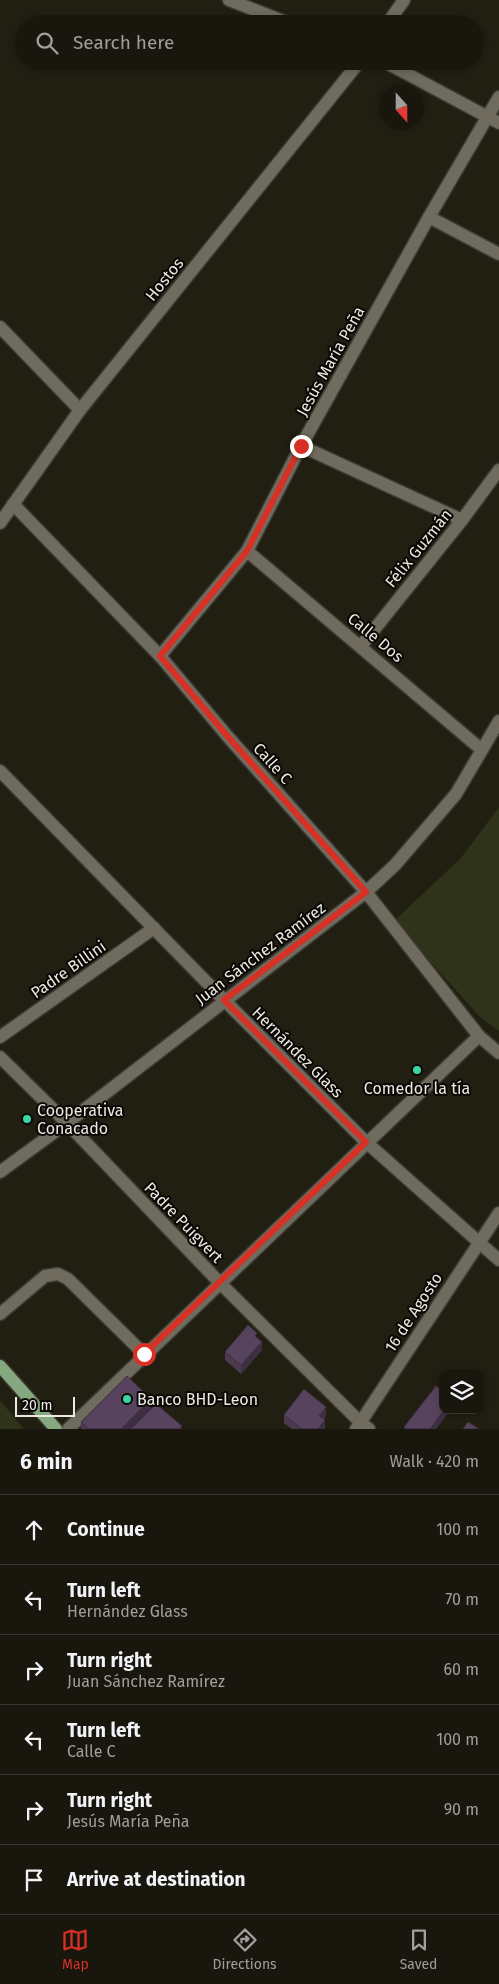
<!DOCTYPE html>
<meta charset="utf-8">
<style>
:root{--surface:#19160e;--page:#26231c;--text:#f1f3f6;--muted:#9f9f9e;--line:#37352e;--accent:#d93025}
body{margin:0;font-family:"Fira Sans",sans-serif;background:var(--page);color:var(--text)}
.controls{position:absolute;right:15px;bottom:15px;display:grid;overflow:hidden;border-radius:10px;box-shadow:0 2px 8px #0003}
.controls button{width:45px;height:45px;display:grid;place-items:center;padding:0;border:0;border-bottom:1px solid var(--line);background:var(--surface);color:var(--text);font:25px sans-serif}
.compass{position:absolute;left:379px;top:85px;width:45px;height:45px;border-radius:50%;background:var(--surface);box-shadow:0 2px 8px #0003;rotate:159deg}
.scale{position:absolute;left:15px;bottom:12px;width:60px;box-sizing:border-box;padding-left:5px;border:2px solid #ebe9e1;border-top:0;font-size:14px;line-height:18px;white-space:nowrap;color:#ebe9e1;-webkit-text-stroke:4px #090804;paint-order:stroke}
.stop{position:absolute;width:15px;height:15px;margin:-11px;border:4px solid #d93025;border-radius:50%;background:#fff}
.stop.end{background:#d93025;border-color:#fff;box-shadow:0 1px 5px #0008}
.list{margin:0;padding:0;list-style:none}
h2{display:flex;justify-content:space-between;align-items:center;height:65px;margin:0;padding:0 20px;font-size:21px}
h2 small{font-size:16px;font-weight:400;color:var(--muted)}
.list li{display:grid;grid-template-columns:32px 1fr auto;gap:15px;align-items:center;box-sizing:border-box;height:70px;padding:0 20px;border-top:1px solid var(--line)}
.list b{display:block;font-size:19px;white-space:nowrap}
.list p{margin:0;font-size:16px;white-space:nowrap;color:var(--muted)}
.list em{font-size:16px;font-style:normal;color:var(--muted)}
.icon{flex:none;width:28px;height:28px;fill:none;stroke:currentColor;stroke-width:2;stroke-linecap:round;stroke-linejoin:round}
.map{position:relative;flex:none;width:499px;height:1429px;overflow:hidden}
.search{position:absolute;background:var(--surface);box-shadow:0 2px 8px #0003;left:15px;right:15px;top:15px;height:55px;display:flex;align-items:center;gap:12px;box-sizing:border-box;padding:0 18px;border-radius:28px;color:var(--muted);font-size:19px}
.sheet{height:485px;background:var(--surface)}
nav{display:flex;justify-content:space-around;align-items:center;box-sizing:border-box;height:70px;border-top:1px solid var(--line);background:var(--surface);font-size:14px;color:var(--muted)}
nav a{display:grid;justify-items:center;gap:2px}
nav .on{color:var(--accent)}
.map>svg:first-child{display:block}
</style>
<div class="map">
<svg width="499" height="1429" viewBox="0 0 499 1429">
<rect width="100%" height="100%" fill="#211e12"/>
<g fill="#2e331a">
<polygon points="499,807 499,1031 479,1016 394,921 461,858"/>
<polygon points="0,1400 24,1429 0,1429"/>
</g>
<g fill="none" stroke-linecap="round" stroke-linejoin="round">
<g stroke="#3c3a32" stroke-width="15">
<g id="minor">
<polyline points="229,0 291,24"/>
<polyline points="387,24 404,0"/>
<polyline points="383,61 499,123"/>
<polyline points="429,217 499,254"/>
<polyline points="0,327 80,410"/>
<polyline points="301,446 462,520"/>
<polyline points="13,504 160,656 229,738 366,892 479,1036 499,1053"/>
<polyline points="0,523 80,410 360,61"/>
<polyline points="247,551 482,750"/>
<polyline points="361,646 462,520 499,470"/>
<polyline points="160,656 247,551 301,446 429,217 499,97"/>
<polyline points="0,771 224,1000 366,1142 499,1260"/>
<polyline points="0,1037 154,928"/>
<polyline points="0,1057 67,1123 220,1283 360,1422 369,1429"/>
<polyline points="0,1172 67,1123 366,892 395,865 456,794 499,721"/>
<polyline points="0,1314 45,1276 58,1274 68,1279 144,1354"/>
<polyline points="68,1429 479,1036"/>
<polyline points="356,1429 499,1213"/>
</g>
</g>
<g stroke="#3c3a32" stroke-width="15">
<polyline id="major" points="0,1366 56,1429"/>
</g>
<use href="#minor" stroke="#6f6b5e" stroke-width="12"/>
<use href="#major" stroke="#85a87e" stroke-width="12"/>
</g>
<g fill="#4b3a50">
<polygon points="262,1350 241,1374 225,1360 225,1352"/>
<polygon points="151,1409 182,1429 81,1429 81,1422"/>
<polygon points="284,1415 326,1415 324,1419 325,1428 292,1429 284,1423"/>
</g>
<g fill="#3d2f41">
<polygon points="262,1342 262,1350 241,1374 241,1365"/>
<polygon points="151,1399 151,1411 133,1429 121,1429"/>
<polygon points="326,1407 326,1415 319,1424 319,1416"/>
<polygon points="444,1410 451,1410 436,1429 430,1429"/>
<polygon points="325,1420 325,1429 318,1429"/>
</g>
<g fill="#57435d" stroke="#3d2f41">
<polygon points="248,1325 257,1333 255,1336 262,1342 241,1365 225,1352"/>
<polygon points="127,1376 151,1399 121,1429 89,1429 81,1422"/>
<polygon points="436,1386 443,1391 443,1410 444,1410 430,1429 406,1429 404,1427"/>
<polygon points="304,1389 326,1407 319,1416 325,1420 318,1429 302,1429 284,1415"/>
<polygon points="156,1404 182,1426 179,1429 131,1429"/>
<polygon points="468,1422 479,1429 463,1429"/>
</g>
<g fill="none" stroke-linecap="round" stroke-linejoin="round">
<polyline stroke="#d93025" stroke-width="6" points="144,1354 366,1142 224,1000 366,892 229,738 160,656 247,551 301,446"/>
</g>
<g fill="#3ad4a5" stroke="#090804" stroke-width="2">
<circle cx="417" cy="1070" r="5"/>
<circle cx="27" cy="1119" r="5"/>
<circle cx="127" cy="1399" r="5"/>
</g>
<g text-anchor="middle" stroke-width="4" stroke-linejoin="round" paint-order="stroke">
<g font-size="16" fill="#ebe9e1" stroke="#090804">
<text transform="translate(164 279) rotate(-51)" y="6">Hostos</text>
<text transform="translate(330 361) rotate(-61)" y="6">Jesús María Peña</text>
<text transform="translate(418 548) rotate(-51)" y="6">Félix Guzmán</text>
<text transform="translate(376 637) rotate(40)" y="6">Calle Dos</text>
<text transform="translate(273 763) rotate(48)" y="6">Calle C</text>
<text transform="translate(260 953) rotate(-37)" y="6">Juan Sánchez Ramírez</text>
<text transform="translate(68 969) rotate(-35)" y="6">Padre Billini</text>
<text transform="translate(298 1052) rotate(45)" y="6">Hernández Glass</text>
<text transform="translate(184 1222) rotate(46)" y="6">Padre Puigvert</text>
<text transform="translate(413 1312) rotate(-57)" y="6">16 de Agosto</text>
</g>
<g font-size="16" fill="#ebe9e1" stroke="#090804" text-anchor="start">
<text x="417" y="1094" text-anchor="middle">Comedor la tía</text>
<text x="37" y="1116">Cooperativa<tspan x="37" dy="18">Conacado</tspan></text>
<text x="137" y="1405">Banco BHD-Leon</text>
</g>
</g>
</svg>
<div class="controls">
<button><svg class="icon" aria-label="layers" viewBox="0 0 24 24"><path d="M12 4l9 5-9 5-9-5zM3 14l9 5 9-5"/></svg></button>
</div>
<svg class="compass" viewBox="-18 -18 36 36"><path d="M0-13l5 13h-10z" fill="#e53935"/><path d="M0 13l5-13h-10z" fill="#9f9f9e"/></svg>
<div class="scale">20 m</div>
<div class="stop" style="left:144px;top:1354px"></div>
<div class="stop end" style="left:301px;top:446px"></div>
<div class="search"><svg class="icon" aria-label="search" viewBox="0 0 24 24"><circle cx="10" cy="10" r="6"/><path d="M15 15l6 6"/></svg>Search here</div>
</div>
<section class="sheet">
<h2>6 min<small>Walk · 420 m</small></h2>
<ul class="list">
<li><svg class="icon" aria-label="ahead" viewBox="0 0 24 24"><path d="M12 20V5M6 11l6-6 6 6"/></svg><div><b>Continue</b></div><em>100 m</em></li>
<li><svg class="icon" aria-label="left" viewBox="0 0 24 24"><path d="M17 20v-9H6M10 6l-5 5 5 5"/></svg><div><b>Turn left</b><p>Hernández Glass</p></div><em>70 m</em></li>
<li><svg class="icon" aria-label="right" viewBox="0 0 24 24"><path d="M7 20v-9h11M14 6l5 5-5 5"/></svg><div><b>Turn right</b><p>Juan Sánchez Ramírez</p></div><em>60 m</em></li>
<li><svg class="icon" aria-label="left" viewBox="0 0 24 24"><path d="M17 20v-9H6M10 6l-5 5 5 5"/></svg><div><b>Turn left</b><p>Calle C</p></div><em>100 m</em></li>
<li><svg class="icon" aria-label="right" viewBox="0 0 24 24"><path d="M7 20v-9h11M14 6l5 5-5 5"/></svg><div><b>Turn right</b><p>Jesús María Peña</p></div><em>90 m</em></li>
<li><svg class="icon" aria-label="arrive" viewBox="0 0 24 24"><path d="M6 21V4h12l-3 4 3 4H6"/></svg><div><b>Arrive at destination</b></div></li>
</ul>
</section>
<nav>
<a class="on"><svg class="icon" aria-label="map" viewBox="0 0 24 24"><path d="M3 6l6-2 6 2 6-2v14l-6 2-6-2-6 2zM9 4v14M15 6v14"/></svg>Map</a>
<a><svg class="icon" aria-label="directions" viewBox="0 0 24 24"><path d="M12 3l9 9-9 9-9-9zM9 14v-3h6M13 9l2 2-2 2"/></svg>Directions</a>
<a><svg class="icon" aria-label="saved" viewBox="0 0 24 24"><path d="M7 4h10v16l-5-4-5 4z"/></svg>Saved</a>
</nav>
